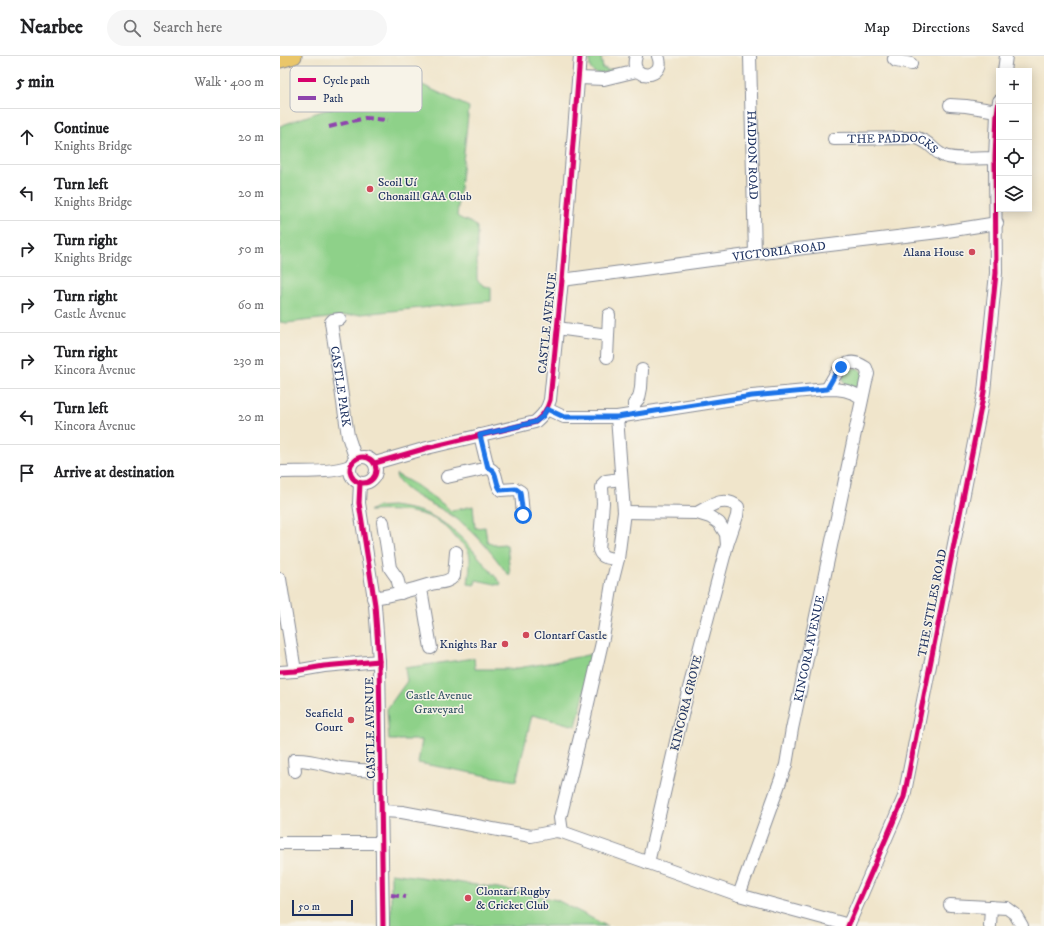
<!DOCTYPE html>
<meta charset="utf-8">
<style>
:root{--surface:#fff;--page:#f6f6f6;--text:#202124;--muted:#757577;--line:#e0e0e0}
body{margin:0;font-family:"IM FELL DW Pica",serif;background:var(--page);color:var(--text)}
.controls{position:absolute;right:12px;top:12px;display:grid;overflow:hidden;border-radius:0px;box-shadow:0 2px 10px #0003}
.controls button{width:36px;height:36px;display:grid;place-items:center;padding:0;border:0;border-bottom:1px solid var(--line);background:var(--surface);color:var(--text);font:20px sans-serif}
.scale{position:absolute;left:12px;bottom:10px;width:61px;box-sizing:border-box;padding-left:4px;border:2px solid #1b2f5e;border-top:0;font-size:11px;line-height:14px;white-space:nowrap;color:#1b2f5e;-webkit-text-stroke:3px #f7f3e8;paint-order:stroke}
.stop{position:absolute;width:12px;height:12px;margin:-9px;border:3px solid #1a73e8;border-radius:50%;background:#fff}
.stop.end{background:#1a73e8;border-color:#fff;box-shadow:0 1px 4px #0008}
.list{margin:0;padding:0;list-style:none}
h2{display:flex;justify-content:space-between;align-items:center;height:52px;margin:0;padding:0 16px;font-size:17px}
h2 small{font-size:13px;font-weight:400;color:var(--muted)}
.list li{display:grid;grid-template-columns:26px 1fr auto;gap:12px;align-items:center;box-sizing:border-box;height:56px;padding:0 16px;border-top:1px solid var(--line)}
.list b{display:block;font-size:15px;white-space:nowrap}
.list p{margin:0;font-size:13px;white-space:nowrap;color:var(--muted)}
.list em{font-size:13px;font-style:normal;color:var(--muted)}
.icon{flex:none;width:22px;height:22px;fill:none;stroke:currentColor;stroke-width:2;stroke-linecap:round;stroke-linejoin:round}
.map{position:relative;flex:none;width:764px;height:870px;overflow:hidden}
header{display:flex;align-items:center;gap:24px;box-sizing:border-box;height:56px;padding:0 20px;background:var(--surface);border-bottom:1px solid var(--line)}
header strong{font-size:19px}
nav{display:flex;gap:22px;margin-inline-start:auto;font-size:14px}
.search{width:280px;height:36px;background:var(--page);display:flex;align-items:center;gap:10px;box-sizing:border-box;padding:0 14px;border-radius:22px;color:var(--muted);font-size:15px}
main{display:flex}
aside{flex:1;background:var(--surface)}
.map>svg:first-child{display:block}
</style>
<header>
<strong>Nearbee</strong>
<div class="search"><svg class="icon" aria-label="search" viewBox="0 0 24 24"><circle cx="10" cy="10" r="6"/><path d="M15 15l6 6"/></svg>Search here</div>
<nav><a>Map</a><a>Directions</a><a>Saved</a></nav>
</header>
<main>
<aside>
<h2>5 min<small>Walk · 400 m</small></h2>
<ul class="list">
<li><svg class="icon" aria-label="ahead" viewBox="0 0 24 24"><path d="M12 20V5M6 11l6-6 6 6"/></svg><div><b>Continue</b><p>Knights Bridge</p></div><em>20 m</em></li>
<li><svg class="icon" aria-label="left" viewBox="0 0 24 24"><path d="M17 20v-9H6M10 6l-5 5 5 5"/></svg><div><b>Turn left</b><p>Knights Bridge</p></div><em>20 m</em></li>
<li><svg class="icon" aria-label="right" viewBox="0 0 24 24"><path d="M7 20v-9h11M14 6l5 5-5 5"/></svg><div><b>Turn right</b><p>Knights Bridge</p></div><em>50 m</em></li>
<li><svg class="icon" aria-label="right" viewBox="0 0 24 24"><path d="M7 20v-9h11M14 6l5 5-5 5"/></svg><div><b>Turn right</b><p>Castle Avenue</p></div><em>60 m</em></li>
<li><svg class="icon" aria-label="right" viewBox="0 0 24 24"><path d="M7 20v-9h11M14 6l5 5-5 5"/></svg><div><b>Turn right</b><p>Kincora Avenue</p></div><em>230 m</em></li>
<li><svg class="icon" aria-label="left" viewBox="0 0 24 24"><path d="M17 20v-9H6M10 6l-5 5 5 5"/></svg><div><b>Turn left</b><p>Kincora Avenue</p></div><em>20 m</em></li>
<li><svg class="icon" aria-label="arrive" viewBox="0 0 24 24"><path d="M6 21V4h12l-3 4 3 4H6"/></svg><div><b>Arrive at destination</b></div></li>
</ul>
</aside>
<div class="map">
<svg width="764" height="870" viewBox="0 0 764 870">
<rect width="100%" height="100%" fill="#f7f3e8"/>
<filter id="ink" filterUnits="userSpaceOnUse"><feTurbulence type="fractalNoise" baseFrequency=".025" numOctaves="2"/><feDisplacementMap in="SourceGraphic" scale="8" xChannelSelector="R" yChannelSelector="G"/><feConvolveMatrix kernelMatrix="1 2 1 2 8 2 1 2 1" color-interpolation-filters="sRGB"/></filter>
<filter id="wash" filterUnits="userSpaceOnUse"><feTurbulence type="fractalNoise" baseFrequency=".012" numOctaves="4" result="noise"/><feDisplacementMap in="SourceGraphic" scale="16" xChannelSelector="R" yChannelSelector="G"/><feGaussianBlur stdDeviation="0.9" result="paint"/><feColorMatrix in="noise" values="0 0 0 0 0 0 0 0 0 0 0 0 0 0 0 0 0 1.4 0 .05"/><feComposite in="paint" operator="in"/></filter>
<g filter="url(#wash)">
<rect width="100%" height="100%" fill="#f0e5cb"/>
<g fill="#8ed189" stroke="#548074">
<path d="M310 0H326L321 1 323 13 326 12V14L342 12C338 14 333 15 329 16 313 19 308 17 310 0Z"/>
<path d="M134 25 189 51 177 160C183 165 192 165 197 171V224L204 230 211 231V245L81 258 7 267 0 266V70L36 57 122 31 121 29Z"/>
<polygon points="578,312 584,318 580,330 572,332 565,328 562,320 566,313"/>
<path d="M116 418 136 429 167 451 171 455 193 450 195 472 205 471 207 485 213 489 225 488V489H227L230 518 229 520C208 492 191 469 161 453 148 446 117 433 116 418Z"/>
<path d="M112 450C123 452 135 453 145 457 178 470 198 502 221 527L220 529 196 524 195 529 188 528C189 518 192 503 188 494 185 488 178 486 175 481 155 453 122 454 89 455L96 451Z"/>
<polygon points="312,598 304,638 296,670 252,659 236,725 138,707 142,684 109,684 107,653 127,625 125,612 194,602 195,613 232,613 274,606"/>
<polygon points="111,817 218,832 277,844 327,870 111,870"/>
</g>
</g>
<g filter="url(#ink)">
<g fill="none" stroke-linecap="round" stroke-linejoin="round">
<g stroke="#868a94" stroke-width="14">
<g id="minor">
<path d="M356 0C347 26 388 23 378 0"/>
<path id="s1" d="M470 0 475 198"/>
<polyline points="616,0 614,3 616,5 631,8"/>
<polyline points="724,15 726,0"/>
<polyline points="299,22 324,23 357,15"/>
<polyline points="670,49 686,50 717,55"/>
<path id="s2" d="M554 83 637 82C652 87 651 93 662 99 673 105 703 102 715 102"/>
<path id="s3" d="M282 224 475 198 667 175 717 167"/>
<path id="s4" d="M60 263 53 264 51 266 68 380 74 398 77 402"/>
<polyline points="277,272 328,279"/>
<polyline points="327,301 329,259"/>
<path d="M267 353 284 361H337L472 340 547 333C561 333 570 334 582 342"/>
<polyline points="354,358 354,348 359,342 361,332 362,314"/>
<circle cx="83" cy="414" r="13"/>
<path d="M95 407 147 392 255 366C263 359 267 354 270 344L282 224 300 0"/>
<path d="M208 412C219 415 214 427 221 434L236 433 241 436 243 459"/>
<path d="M0 416C23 415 48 418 70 410"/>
<polyline points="167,421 208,412 200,379"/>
<polyline points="80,427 79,447 95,549 99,605 103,870"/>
<polyline points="344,456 417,457 430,461 439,467 446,478 447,489 404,651 368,807"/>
<path d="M417 457C430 450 445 439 458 451L457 460 447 489"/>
<polyline points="103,466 110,512 117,522 121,537"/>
<path d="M338 503C330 502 322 503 319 494L323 447 322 432 323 428 326 425 341 423"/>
<polyline points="0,523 15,615"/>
<polyline points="141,533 151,592"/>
<path d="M93 542C113 539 132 534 151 528 160 526 168 527 174 520L176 496"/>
<polyline points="0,616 15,615 44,610 99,605"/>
<path d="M15 715 14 704C31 703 45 709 60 712 74 714 88 715 101 715"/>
<polyline points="102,755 122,756 251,780 276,775 282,776 459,839 569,869"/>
<polyline points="282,776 280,762 303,669 323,582 332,527 338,503 344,456 337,361"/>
<polyline points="0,787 102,787"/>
<path id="s5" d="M459 839 506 709 512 673 586 325 588 318 586 312C565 297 556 317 547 333"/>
<polyline points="670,849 727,852 735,858 742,870"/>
<polyline points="568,870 624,741 704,336 716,217 715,102 717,58 719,45"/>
<polyline points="710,870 711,851"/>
</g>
</g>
<g stroke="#868a94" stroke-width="17">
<polyline id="major" points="0,4 14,0"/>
</g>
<use href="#minor" stroke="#fff" stroke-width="12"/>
<use href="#major" stroke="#eac669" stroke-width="15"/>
<g stroke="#8e44ad" stroke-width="4" stroke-dasharray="8 4" stroke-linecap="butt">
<polyline points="49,71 85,62 108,64"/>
<polyline points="111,839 126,841"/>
</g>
<g stroke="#f7f3e8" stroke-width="8">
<g id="cycleway">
<circle cx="83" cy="414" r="13"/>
<path d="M95 407 147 392 255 366C263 359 267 354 270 344L282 224 300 0"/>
<polyline points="80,427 79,447 95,549 99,605 103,870"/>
<polyline points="0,616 15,615 44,610 99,605"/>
<polyline points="568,870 624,741 704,336 716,217 715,102 717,58 719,45"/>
</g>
</g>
<use href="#cycleway" stroke="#d6006c" stroke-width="5"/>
</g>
</g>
<g fill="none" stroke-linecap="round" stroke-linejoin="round" filter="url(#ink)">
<path stroke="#1a73e8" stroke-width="5" d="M243 459 240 436 236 433 221 434C214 427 219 415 208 412L200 379 255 366 263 360 267 353 284 361H337L472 340 547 333 556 317 561 311"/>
</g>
<g fill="#d1495b" stroke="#f7f3e8" stroke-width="1.5">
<circle cx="90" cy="133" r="4"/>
<circle cx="692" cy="196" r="4"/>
<circle cx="246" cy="579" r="4"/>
<circle cx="225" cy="588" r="4"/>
<circle cx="71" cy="664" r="4"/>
<circle cx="188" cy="842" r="4"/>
</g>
<g text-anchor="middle" stroke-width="3" stroke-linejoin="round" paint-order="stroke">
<g font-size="12" fill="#1b2f5e" stroke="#f7f3e8">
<text dy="4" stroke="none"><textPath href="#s2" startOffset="60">THE PADDOCKS</textPath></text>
<text dy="4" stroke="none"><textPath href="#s1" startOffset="99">HADDON ROAD</textPath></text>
<text dy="4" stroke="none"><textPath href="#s3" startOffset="219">VICTORIA ROAD</textPath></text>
<text transform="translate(267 267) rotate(-84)" y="4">CASTLE AVENUE</text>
<text dy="4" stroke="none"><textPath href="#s4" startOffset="75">CASTLE PARK</textPath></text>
<text transform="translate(652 547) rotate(-79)" y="4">THE STILES ROAD</text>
<text dy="4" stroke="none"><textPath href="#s5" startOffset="257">KINCORA AVENUE</textPath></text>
<text transform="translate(406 647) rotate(-76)" y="4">KINCORA GROVE</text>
<text transform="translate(90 672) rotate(-91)" y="4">CASTLE AVENUE</text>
</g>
<g font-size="12" fill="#1b2f5e" stroke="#f7f3e8" text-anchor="start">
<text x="98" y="130">Scoil Uí<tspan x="98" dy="14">Chonaill GAA Club</tspan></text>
<text x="684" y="200" text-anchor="end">Alana House</text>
<text x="254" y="583">Clontarf Castle</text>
<text x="217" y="592" text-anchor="end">Knights Bar</text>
<text x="63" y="661" text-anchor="end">Seafield<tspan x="63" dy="14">Court</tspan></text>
<text x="196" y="839">Clontarf Rugby<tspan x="196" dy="14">&amp; Cricket Club</tspan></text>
</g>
<g font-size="12" fill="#385869" stroke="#f7f3e8">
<text x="159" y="643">Castle Avenue<tspan x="159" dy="14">Graveyard</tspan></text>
</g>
</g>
<rect x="10" y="10" width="132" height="46" rx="6" fill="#f7f3e8" stroke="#b5b8bf" stroke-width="1"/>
<rect x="18" y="22" width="18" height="4" fill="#d6006c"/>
<rect x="18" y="40" width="18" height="4" fill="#8e44ad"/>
<g font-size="11" fill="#1b2f5e">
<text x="43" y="28">Cycle path</text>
<text x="43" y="46">Path</text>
</g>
</svg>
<div class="controls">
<button>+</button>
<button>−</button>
<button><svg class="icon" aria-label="locate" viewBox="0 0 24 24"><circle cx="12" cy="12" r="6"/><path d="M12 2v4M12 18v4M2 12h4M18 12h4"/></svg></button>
<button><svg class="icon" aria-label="layers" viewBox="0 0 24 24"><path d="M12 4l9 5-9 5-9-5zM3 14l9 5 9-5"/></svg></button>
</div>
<div class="scale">50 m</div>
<div class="stop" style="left:243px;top:459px"></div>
<div class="stop end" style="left:561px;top:311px"></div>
</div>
</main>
